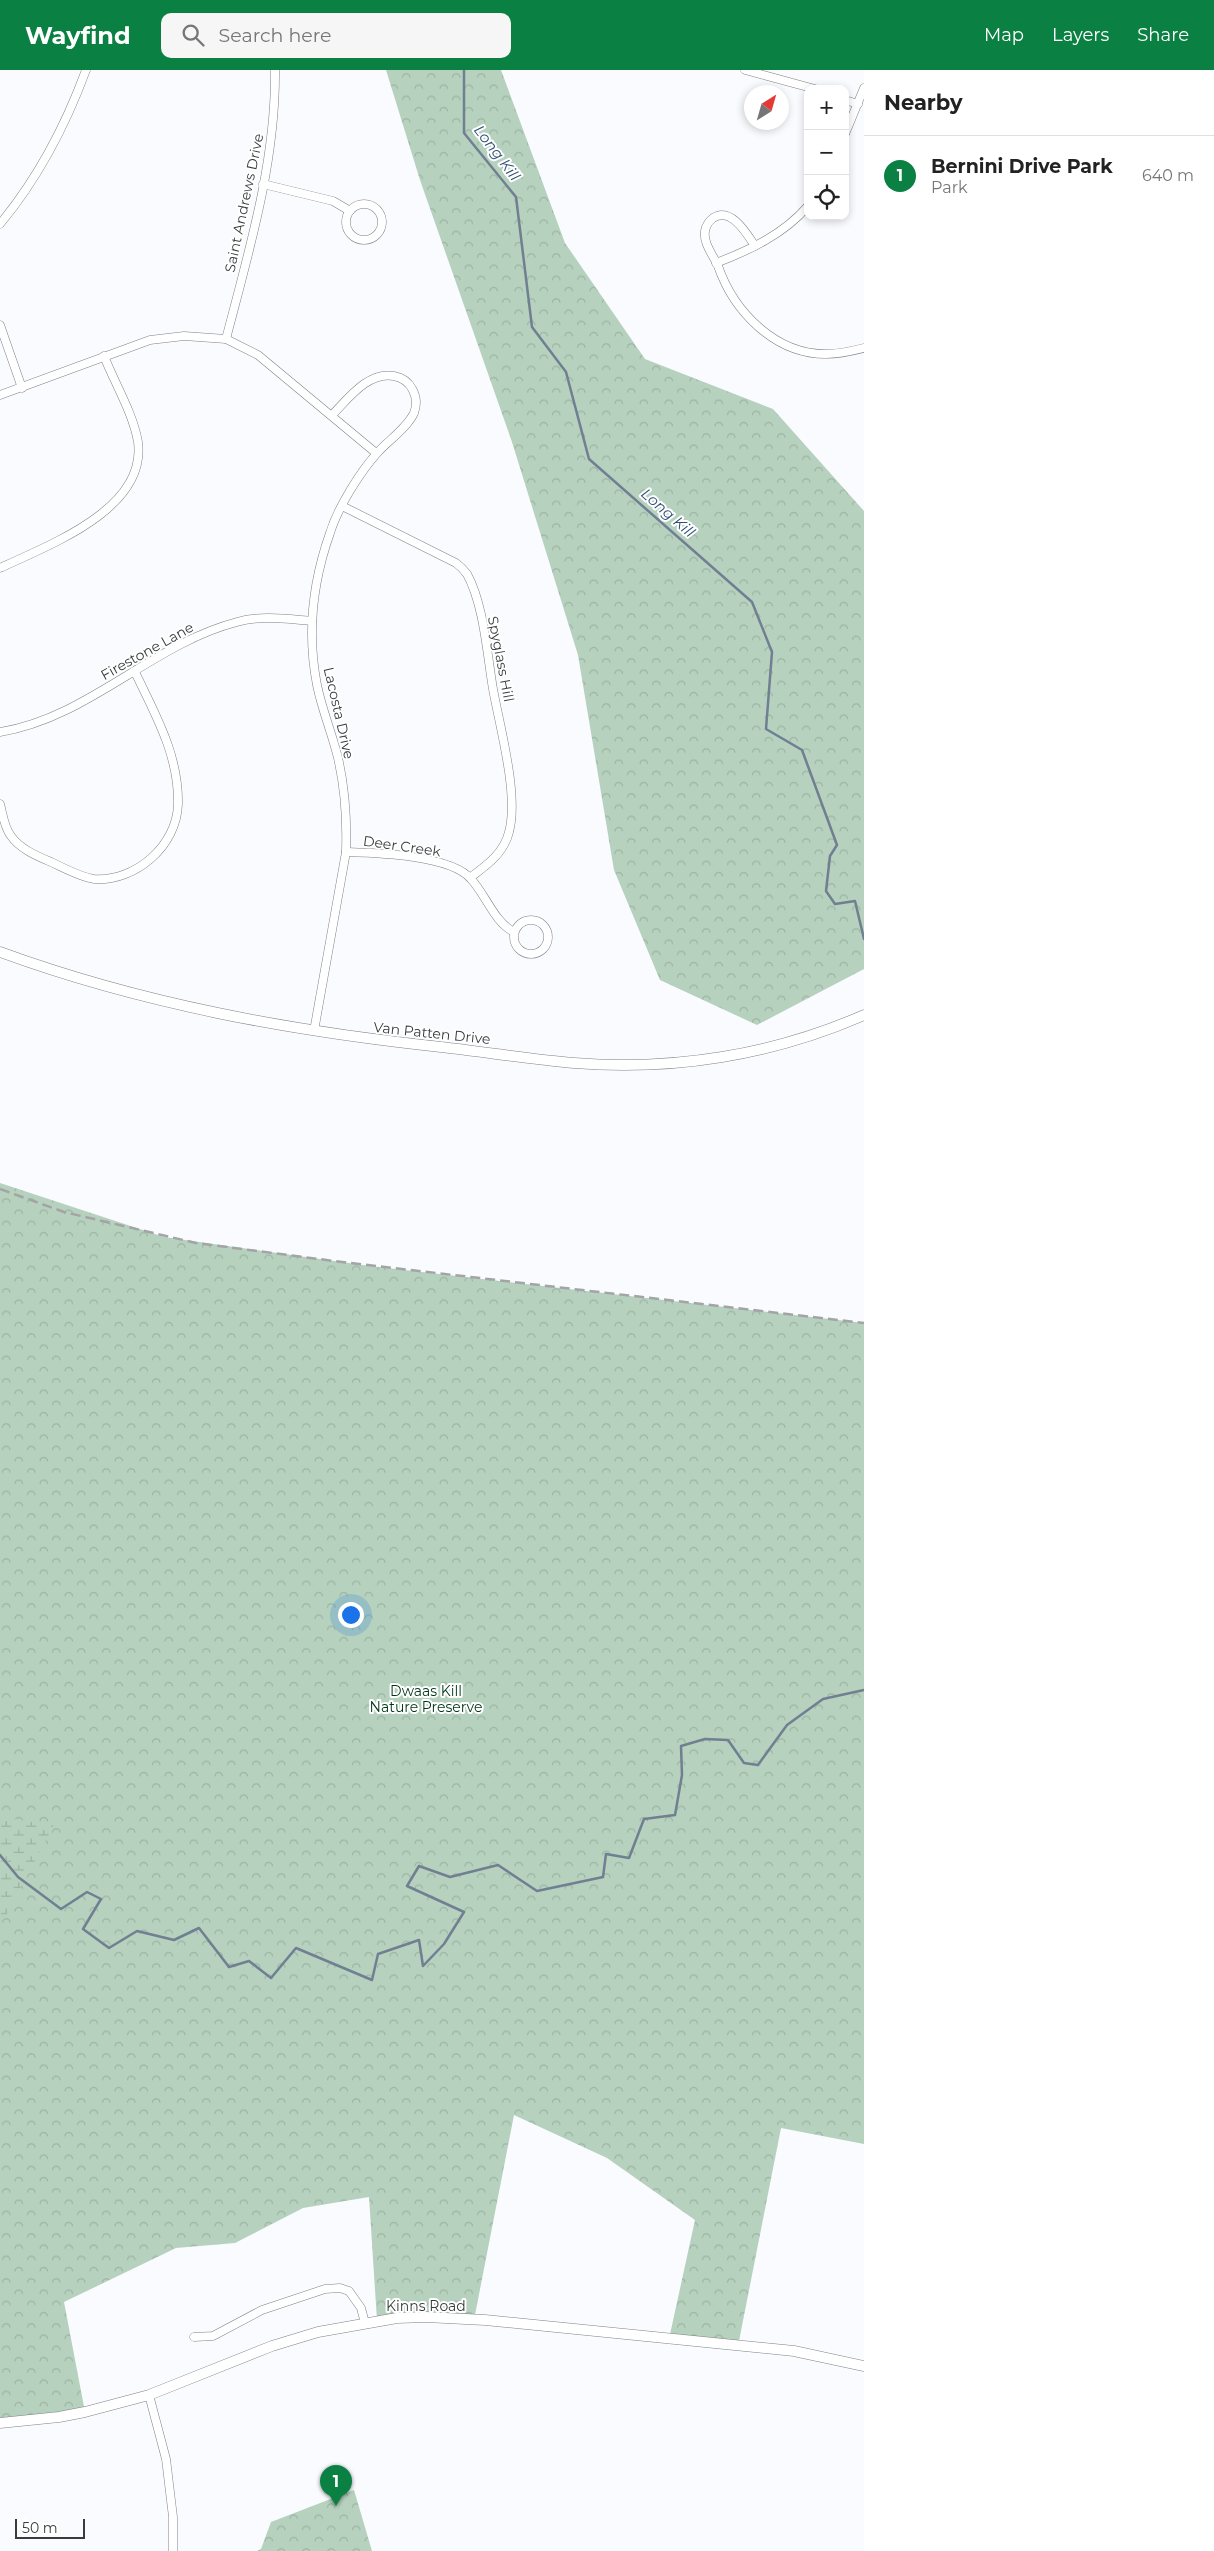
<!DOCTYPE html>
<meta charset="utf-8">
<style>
:root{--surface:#fff;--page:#f6f6f6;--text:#222;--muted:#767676;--line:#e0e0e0;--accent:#0b8043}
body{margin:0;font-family:Montserrat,sans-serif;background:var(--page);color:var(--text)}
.controls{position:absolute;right:15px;top:15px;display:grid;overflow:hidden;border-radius:10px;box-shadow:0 2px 8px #0003}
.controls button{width:45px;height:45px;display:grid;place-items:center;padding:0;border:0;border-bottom:1px solid var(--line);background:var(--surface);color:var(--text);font:25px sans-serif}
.compass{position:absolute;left:744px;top:15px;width:45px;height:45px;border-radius:50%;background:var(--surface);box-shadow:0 2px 8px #0003;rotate:37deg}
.scale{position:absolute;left:15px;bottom:12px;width:70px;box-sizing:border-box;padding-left:5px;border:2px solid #383a3c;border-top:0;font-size:14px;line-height:18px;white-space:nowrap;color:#383a3c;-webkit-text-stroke:4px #fff;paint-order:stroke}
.you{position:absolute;left:350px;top:1544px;width:18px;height:18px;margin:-12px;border:4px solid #fff;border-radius:50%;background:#1a73e8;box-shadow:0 0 0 8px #1a73e833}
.badge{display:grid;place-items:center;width:32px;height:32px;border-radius:50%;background:var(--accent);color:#fff;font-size:16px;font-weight:700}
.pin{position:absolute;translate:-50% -41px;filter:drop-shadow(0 1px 2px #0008)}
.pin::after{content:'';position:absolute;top:26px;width:18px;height:15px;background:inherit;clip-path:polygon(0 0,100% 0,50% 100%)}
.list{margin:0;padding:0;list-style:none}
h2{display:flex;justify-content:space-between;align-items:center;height:65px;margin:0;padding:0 20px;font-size:21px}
h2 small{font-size:16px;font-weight:400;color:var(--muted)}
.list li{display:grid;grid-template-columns:32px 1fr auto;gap:15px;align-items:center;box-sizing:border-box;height:80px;padding:0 20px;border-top:1px solid var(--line)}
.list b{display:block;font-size:19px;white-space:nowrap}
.list p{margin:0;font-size:16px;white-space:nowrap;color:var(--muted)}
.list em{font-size:16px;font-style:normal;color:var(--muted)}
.icon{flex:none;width:28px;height:28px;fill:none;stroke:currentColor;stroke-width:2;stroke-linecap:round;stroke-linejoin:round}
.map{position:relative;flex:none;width:864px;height:2481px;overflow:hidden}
header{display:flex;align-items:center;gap:30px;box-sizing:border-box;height:70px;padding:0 25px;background:var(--accent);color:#fff}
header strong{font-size:24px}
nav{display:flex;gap:28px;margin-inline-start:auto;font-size:18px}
.search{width:350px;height:45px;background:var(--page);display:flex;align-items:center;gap:12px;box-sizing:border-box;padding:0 18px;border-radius:10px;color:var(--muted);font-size:19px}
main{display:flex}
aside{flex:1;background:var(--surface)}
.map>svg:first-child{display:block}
</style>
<header>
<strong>Wayfind</strong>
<div class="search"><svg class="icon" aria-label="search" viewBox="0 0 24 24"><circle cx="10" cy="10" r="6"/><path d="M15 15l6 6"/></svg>Search here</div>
<nav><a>Map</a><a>Layers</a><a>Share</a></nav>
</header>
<main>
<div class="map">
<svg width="864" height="2481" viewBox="0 0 864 2481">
<defs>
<pattern id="forest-crowns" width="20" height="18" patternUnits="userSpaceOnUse" patternTransform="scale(1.25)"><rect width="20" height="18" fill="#b6d1bd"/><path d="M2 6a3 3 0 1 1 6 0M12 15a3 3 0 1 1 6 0" fill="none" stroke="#9db4a3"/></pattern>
<pattern id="wetland-marsh" width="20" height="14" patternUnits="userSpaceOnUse" patternTransform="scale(1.25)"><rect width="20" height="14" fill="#b6d1bd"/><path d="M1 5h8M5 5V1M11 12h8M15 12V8" fill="none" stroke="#9db4a3"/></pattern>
</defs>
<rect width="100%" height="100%" fill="#f9fbfe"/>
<g fill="url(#forest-crowns)">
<polygon points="386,0 501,0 565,173 645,289 773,339 864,441 864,899 757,955 660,910 614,800 578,585 512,372 420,110"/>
<polygon points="0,1113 164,1167 370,1196 864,1253 864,2074 781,2058 738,2276 669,2269 695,2150 607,2088 514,2045 474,2250 377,2250 369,2127 303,2138 235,2173 176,2178 64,2232 85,2342 0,2351"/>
<polygon points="354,2420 372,2481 257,2481 261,2479 271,2452"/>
</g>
<polygon fill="url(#wetland-marsh)" points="0,1747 54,1755 4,1849 0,1852"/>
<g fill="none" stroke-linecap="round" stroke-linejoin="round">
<g stroke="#707f91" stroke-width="2.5">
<polyline points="464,0 464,63 516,127 532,257 566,302 589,389 752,532 772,582 766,659 802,680 837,775 830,786 826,821 835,834 855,831 864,869"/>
<polyline points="0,1785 18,1807 61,1839 87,1822 101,1829 83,1859 109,1878 137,1861 174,1870 199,1858 229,1897 249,1891 271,1908 296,1878 372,1910 378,1884 419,1870 423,1896 444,1874 464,1842 407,1816 419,1796 450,1807 498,1795 537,1821 603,1807 606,1784 629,1788 644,1749 675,1745 682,1705 681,1676 705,1669 728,1670 744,1693 758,1695 787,1655 823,1629 864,1620"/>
</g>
<g stroke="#7f8287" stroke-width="9">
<g id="minor">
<polyline points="745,0 815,19"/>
<polyline points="845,30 858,34"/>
<polyline points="845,64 864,18"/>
<polyline points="263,114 333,131 350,141"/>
<circle cx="364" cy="152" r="18"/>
<path d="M0 154C39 107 65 57 86 0"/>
<path d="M755 176C747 164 731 136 713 148 709 151 706 156 705 161 703 173 713 185 718 196 734 242 775 284 826 284 839 284 852 281 864 278"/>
<path d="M716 193C750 180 784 164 808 136"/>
<polyline points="0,255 22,318"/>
<path d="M226 269C249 181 276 91 275 0"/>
<polyline points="0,325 150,270 184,266 226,269 258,285 376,383"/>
<path d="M342 436 456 493C460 496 464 500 467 504 484 535 487 584 493 619 500 658 519 725 509 762 504 783 487 795 471 807"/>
<path d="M0 498C49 475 147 439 138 372 133 343 115 314 104 286"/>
<path d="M0 662C88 648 152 574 237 552 262 545 287 549 312 551"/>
<path d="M0 734C3 745 4 757 11 766 20 779 37 786 51 792 64 798 80 807 94 809 135 812 177 776 178 734 179 685 155 644 135 602"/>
<path d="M346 782C376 783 451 785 471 809 486 825 494 852 514 862"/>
<circle cx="531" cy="867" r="17"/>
<path d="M314 961 346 782C347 751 345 718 338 688 332 663 322 640 317 615 307 564 313 511 330 463 338 437 360 402 378 382 389 370 407 358 414 343 420 327 411 309 394 306 368 301 348 329 332 345"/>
<polyline points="194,2267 213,2266 262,2240 325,2219 340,2218 349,2221 361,2238 365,2253"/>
<polyline points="149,2325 166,2389 173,2447 173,2481"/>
</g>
</g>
<g stroke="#7f8287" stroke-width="11">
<g id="tertiary">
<path d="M0 882C142 934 291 961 441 977 485 982 529 989 574 993 673 1001 773 985 864 945"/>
<polyline points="0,2353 59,2347 85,2342 149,2325 272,2276 318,2262 397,2248 426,2247 485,2250 794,2281 864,2296"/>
</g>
</g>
<use href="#minor" stroke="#fff" stroke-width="8"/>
<use href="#tertiary" stroke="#fff" stroke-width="10"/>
<polyline stroke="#a2a4a6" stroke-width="2.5" stroke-dasharray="10 5" stroke-linecap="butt" points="0,1119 64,1142 196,1173 334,1191 864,1253"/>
</g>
<g text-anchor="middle" stroke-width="4" stroke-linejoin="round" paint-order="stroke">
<g font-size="14" fill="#383a3c" stroke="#fff">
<text transform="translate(244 133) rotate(-78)" y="5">Saint Andrews Drive</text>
<text transform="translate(147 581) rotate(-29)" y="5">Firestone Lane</text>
<text transform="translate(501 589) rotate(79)" y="5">Spyglass Hill</text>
<text transform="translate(339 643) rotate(77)" y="5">Lacosta Drive</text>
<text transform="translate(402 776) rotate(8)" y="5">Deer Creek</text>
<text transform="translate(432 963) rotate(6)" y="5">Van Patten Drive</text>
<text x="426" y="2241">Kinns Road</text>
</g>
<g font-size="14" fill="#003418" stroke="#fff">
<text x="426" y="1626">Dwaas Kill<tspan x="426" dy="16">Nature Preserve</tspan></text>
</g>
<g font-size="15" font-style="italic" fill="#315077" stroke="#fff">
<text transform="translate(497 83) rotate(53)" y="5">Long Kill</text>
<text transform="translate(668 443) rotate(41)" y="5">Long Kill</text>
</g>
</g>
</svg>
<div class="controls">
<button>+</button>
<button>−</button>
<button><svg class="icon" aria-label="locate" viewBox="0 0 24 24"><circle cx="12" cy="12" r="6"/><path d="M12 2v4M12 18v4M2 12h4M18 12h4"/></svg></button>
</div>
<svg class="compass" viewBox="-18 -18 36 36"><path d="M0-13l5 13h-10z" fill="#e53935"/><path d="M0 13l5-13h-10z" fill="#767676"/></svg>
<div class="scale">50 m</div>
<div class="you"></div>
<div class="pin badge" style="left:336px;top:2436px">1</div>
</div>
<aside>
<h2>Nearby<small></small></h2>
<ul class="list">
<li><span class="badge">1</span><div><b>Bernini Drive Park</b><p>Park</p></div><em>640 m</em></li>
</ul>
</aside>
</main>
